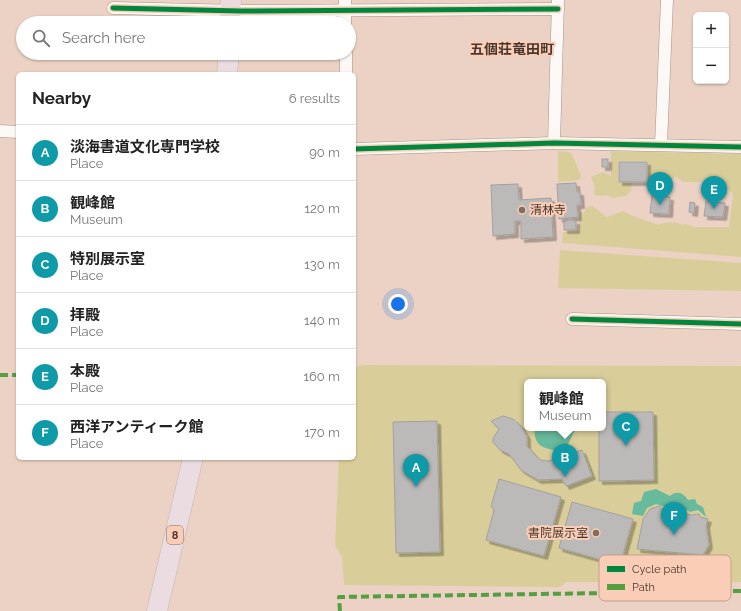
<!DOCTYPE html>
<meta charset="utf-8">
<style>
:root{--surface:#fff;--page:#f2f2f2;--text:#222;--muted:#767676;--line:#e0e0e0;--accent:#7c3aed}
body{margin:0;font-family:Raleway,"Noto Sans JP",sans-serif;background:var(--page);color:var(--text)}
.controls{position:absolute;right:12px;top:12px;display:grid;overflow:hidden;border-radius:6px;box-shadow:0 1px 3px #0004}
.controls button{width:36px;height:36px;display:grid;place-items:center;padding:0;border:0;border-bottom:1px solid var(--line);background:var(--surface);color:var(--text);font:20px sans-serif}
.you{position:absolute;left:398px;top:304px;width:14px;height:14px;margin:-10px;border:3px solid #fff;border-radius:50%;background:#1a73e8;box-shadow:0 0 0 6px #1a73e833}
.badge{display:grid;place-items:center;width:26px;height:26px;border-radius:50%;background:var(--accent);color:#fff;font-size:13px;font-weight:700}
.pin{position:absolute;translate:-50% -33px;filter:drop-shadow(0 1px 2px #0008)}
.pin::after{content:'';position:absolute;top:21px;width:14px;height:12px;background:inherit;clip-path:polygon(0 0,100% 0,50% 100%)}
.popup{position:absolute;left:524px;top:379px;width:82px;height:52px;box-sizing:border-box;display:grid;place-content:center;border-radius:6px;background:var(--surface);filter:drop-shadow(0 1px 3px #0005);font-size:13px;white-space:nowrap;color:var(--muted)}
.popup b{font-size:15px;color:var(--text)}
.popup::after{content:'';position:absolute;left:50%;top:100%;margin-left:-8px;border:8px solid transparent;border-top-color:var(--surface)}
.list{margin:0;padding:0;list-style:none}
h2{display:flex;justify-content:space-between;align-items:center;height:52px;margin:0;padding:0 16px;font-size:17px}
h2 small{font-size:13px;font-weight:400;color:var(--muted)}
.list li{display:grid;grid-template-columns:26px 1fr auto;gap:12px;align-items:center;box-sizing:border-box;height:56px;padding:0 16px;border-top:1px solid var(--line)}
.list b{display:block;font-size:15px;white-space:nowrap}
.list p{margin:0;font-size:13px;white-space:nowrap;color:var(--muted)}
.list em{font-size:13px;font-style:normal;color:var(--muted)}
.icon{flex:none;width:22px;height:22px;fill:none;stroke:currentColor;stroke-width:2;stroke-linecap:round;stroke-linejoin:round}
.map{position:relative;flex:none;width:741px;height:611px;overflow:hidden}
.search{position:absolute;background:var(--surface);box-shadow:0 1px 3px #0004;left:16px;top:16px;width:340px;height:44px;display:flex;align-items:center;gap:10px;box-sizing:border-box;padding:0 14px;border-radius:22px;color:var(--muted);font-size:15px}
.panel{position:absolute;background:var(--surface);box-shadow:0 1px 3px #0004;left:16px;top:72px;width:340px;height:388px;border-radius:6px}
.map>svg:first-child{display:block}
</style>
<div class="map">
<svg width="741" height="611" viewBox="0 0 741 611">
<defs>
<filter id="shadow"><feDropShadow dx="3.5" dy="3.5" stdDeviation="0" flood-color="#0004"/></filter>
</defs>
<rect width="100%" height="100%" fill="#ebd2c5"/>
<g fill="#d9ce9a" fill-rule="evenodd">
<polygon points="558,151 569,152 572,154 581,176 580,180 558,182"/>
<path d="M611 151 741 154V257L562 243 563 232 579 231V212L584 213 586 208 592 206 607 217 624 211C635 219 646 219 658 225 665 222 676 221 682 225L686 224 695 227H729L733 194C721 181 716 180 699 182 694 183 689 181 683 182L675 176 671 181 664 180 657 183 648 180V161H618V182L632 183 631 191 626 196 612 198 607 195 597 196 594 194 595 187 591 177 603 172 611 176Z"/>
<polygon points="560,250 741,263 741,291 558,288"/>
<path d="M365 365 741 366V582H566L560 587 344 585 342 557 335 545 339 458H354V367ZM527 382H603V428H527Z"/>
</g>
<g fill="#68ba9c">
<path d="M535 428H576L565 450C549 451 532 448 535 428Z"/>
<path d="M656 489 670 496C676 490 684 493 688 500L695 499 697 504 703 507 706 517 698 510 690 512 688 510 680 513 676 508 667 511 665 507 656 504 647 508 643 516 632 514 634 503 641 501 644 492Z"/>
</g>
<g fill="#bcbab8" stroke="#a3a19f" filter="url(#shadow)">
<rect x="602" y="159" width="6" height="8"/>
<rect x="619" y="162" width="28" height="20"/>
<polygon points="576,183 577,192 580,192 581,205 577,205 578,217 559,219 557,184"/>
<polygon points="518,184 519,200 551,198 553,237 521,239 521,221 515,221 515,234 493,236 491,185"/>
<polygon points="652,195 670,197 669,214 650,213"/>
<polygon points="706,201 725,203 723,217 704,216"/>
<polygon points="690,202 695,203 694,213 689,212"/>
<polygon points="572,219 572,221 576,221 576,230 564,230 564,222"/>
<polygon points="603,412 653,412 654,480 599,481 599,428 603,428"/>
<polygon points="503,416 513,419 521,426 527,436 527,446 540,460 549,461 582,450 592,476 566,486 562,479 538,480 521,470 509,454 500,450 493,442 493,438 499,429 491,421"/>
<polygon points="437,421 440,552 396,553 393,422"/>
<polygon points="499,479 561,497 544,556 486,540 494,510 491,506"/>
<polygon points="572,502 633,519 620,565 559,548"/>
<polygon points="659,506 664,510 668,515 674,512 677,512 679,516 683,514 691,515 699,514 700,517 708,519 706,525 709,545 703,555 637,549 643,519 650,509"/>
</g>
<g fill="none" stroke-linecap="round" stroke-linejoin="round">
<g stroke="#a59288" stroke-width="13">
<g id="minor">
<polyline points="345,0 345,23"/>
<polyline points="113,8 240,11 558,9"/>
<polyline points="346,53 346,74"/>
<polyline points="0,131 18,132"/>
<polyline points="554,143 558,0"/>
<polyline points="661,145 667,0"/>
<polyline points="354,149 554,143 741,147"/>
<polyline points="572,319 741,324"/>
</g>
</g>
<g stroke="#c2b5ae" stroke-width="21">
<g id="trunk">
<polyline points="230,23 231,0"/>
<polyline points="227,74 229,53"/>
<polyline points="157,611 193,458"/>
</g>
</g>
<use href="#minor" stroke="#fcf8f6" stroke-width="12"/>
<use href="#trunk" stroke="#eadce0" stroke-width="20"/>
<g stroke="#559f42" stroke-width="4" stroke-dasharray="8 4" stroke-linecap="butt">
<polyline points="0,375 18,375"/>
<polyline points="340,611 339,597 741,591"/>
</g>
<g stroke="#facdb6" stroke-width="8">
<g id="cycleway">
<polyline points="113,8 240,11 558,9"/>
<polyline points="354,149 554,143 741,147"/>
<polyline points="572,319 741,324"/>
</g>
</g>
<use href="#cycleway" stroke="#00873e" stroke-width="5"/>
</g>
<g fill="#826d63" stroke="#facdb6" stroke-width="1.5">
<circle cx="522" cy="210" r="4"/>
<circle cx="596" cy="533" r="4"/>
</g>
<g text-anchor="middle" stroke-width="4" stroke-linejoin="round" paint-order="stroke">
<rect fill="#facdb6" stroke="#7e6457" stroke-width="1" x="167" y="526" width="16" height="18" rx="3"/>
<g font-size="11" font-weight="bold" fill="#49372e">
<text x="175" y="539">8</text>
</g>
<g font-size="12" fill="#49372e" stroke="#facdb6" text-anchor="start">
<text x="530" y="214">清林寺</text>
<text x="588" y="537" text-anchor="end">書院展示室</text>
</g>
<g font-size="14" font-weight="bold" fill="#49372e" stroke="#facdb6">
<text x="512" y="54">五個荘竜田町</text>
</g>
</g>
<rect x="599" y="555" width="132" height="46" rx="6" fill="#facdb6" stroke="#c5a08d" stroke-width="1"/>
<rect x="607" y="566" width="18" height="6" fill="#00873e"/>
<rect x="607" y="584" width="18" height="6" fill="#559f42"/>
<g font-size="11" fill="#49372e">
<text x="632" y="573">Cycle path</text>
<text x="632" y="591">Path</text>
</g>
</svg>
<div class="controls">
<button>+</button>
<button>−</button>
</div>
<div class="you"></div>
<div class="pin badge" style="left:416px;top:487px;background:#0f9aa8">A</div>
<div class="pin badge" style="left:565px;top:477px;background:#0f9aa8">B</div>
<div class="popup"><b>観峰館</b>Museum</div>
<div class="pin badge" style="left:626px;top:446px;background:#0f9aa8">C</div>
<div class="pin badge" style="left:660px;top:205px;background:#0f9aa8">D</div>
<div class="pin badge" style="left:714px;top:209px;background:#0f9aa8">E</div>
<div class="pin badge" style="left:674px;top:535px;background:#0f9aa8">F</div>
<div class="search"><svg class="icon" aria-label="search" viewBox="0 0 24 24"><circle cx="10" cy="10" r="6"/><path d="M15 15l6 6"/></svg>Search here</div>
<section class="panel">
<h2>Nearby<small>6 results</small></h2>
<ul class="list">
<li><span class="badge" style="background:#0f9aa8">A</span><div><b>淡海書道文化専門学校</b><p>Place</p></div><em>90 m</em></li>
<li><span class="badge" style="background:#0f9aa8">B</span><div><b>観峰館</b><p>Museum</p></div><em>120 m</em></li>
<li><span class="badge" style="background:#0f9aa8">C</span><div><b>特別展示室</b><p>Place</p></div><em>130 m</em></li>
<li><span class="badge" style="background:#0f9aa8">D</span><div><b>拝殿</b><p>Place</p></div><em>140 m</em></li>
<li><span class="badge" style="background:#0f9aa8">E</span><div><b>本殿</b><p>Place</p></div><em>160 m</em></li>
<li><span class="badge" style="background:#0f9aa8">F</span><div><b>西洋アンティーク館</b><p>Place</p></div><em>170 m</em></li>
</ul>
</section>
</div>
